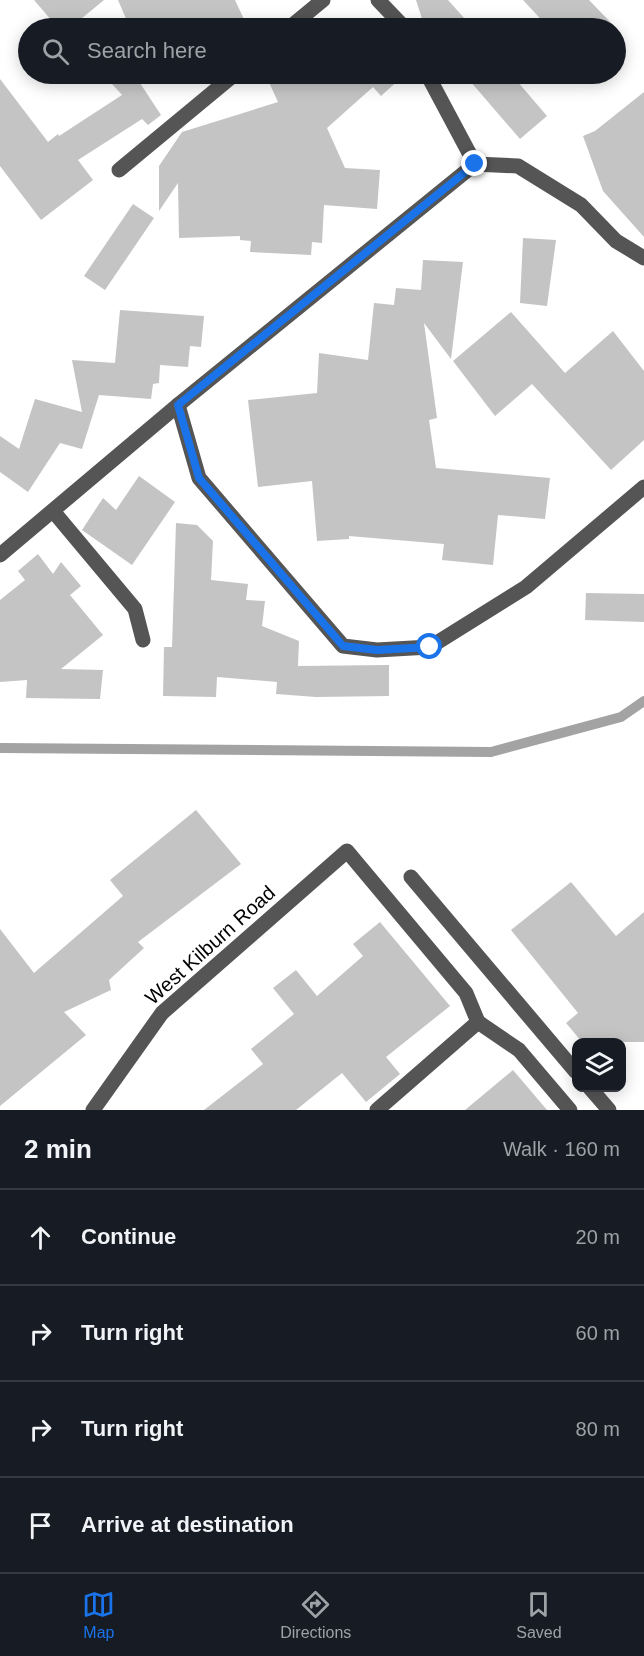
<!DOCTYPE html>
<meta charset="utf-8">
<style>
:root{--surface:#171b24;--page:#242831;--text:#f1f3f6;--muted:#9ea1a6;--line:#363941;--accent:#1a73e8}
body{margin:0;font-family:Helvetica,sans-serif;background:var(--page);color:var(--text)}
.controls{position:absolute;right:18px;bottom:18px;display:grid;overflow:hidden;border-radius:12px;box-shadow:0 3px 15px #0003}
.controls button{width:54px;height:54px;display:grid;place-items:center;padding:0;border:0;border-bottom:2px solid var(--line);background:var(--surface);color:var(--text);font:30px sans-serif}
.stop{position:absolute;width:18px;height:18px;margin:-14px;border:4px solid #1a73e8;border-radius:50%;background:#fff}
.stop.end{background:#1a73e8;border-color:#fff;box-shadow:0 2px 6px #0008}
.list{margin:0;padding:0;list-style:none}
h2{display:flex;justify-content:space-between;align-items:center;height:78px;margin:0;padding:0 24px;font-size:26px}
h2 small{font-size:20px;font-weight:400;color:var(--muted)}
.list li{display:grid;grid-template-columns:39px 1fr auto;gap:18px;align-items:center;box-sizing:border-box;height:96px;padding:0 24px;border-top:2px solid var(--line)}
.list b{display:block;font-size:22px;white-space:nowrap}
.list em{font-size:20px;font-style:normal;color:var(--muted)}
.icon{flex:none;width:33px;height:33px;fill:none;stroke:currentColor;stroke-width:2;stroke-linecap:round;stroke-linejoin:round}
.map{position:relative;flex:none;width:644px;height:1110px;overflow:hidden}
.search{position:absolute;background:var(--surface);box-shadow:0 3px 15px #0003;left:18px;right:18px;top:18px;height:66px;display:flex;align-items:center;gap:15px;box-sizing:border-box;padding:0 21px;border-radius:33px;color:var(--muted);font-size:22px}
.sheet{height:462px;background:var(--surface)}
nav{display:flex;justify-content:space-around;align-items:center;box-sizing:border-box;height:84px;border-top:2px solid var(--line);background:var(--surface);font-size:16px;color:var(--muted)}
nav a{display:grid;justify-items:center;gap:3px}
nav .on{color:var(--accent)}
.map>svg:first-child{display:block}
</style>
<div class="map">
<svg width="644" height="1110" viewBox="0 0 644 1110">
<rect width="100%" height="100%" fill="#fff"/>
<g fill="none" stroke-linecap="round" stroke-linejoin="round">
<polyline stroke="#a3a3a3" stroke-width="10" points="0,748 491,752 621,717 644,701"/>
</g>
<g fill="#c4c4c4">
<polygon points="34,0 104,0 70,28 58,28"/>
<polygon points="118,0 235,0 248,28 130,28"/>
<polygon points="416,0 448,0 473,28 425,28"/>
<polygon points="523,0 589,0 616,28 549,28"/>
<polygon points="103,74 134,74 161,115 148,125 142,119 78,160 93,180 41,220 0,166 0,79 48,142 58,134 59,136 122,95"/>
<polygon points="282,74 399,74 402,77 381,96 373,87 327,128 345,168 380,170 377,209 324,205 322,243 312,242 311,255 250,252 251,241 240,240 240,236 179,238 178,183 159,211 159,166 182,132 278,102 268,80"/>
<polygon points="464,74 511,74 547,116 520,139"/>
<polygon points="644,92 644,237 603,191 583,136 595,131"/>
<polygon points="133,204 154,218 105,290 84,276"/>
<polygon points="523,238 556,240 547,306 520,303"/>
<polygon points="423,260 463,262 451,359 424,323 437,418 429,420 436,468 550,478 545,519 498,515 493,565 442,560 444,544 349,536 349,539 317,541 312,481 258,487 248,400 317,393 319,353 368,360 374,303 394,305 396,288 421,290"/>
<polygon points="120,310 204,316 201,347 190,346 188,367 160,365 159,383 153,384 151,399 99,395 82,449 60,443 28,492 0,472 0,436 19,449 35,399 82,412 72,360 115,363"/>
<polygon points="511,312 565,373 613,331 644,371 644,440 611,470 532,384 495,416 453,361"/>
<polygon points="139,476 175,502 132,565 82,530 103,498 116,510"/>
<polygon points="176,523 197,525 213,541 211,580 248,584 246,600 265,601 262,626 299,641 298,666 389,665 389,696 316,697 276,694 277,682 217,677 216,697 163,696 164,647 172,647"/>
<polygon points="38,554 53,574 61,562 81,586 70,595 103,635 61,669 103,670 100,699 26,698 27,680 0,682 0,600 25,580 18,571"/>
<polygon points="586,593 644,594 644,622 585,620"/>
<polygon points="196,810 241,864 138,942 144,948 109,980 111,990 64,1012 86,1035 0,1106 0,929 34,973 123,896 110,880"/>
<polygon points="571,882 616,936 644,912 644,1042 582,1042 566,1023 578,1013 511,930"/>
<polygon points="380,922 450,1006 386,1057 400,1074 366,1102 342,1073 296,1110 204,1110 263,1064 251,1049 294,1014 273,988 296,970 317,996 363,956 353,944"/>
<polygon points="513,1070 547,1110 465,1110"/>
</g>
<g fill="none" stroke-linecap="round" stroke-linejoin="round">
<g stroke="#555" stroke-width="15">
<polyline points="378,0 400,23 403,28"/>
<polyline points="289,28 323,0"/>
<polyline points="427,74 475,164"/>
<polyline points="119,170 235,74"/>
<polyline points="178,405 199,478 343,646 377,650 430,647 526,587 644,487"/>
<polyline points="53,511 135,609 143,640"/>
<polyline points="0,555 178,405 475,164 518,166 581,205 616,241 644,258"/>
<polyline points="411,877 576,1072"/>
<polyline points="478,1022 519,1050 570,1110"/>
<polyline points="590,1088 609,1110"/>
<polyline points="93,1110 162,1013 347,851 466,993 478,1022 377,1110"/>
</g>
</g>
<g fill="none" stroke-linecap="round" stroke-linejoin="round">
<polyline stroke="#1a73e8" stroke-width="8" points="430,647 377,650 343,646 199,478 178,405 475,164"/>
</g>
<g text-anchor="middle" stroke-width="4.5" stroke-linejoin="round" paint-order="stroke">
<g font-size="20" fill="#000" stroke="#fff">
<text transform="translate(210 945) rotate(-42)" y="7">West Kilburn Road</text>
</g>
</g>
</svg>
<div class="controls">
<button><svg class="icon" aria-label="layers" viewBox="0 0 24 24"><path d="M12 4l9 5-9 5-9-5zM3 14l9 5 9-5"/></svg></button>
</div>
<div class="stop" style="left:430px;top:647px"></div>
<div class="stop end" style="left:475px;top:164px"></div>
<div class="search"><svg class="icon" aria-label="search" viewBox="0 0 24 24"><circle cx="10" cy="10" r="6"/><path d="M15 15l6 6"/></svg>Search here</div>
</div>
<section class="sheet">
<h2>2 min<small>Walk · 160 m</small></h2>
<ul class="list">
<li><svg class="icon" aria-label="ahead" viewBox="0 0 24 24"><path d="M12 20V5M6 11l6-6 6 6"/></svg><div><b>Continue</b></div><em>20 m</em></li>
<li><svg class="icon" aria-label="right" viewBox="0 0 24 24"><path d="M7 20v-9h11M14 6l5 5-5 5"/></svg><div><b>Turn right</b></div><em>60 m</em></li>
<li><svg class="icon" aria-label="right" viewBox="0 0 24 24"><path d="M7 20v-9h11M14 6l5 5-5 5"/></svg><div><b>Turn right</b></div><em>80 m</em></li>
<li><svg class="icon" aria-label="arrive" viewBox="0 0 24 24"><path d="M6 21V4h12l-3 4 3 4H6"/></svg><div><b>Arrive at destination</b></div></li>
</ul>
</section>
<nav>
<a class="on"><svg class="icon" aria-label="map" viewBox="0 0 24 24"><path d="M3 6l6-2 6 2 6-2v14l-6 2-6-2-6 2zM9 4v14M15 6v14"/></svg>Map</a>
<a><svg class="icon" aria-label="directions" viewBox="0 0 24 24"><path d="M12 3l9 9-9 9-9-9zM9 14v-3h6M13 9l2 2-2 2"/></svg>Directions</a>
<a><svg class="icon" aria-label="saved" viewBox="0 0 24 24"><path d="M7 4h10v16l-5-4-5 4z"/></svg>Saved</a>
</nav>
